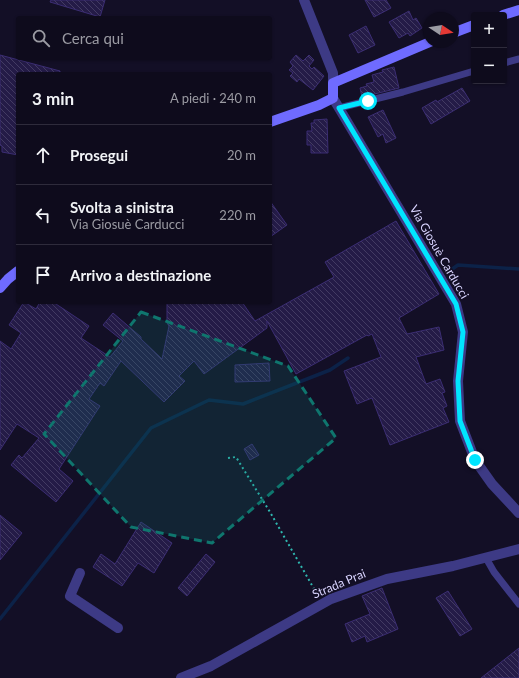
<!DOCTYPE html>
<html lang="it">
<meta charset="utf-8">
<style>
:root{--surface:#0e0b1c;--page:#171425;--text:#f1f3f6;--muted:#9b9ba3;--line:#2e2b3b}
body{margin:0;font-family:Lato,sans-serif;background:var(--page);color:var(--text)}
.controls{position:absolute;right:12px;top:12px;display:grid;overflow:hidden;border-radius:4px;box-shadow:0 1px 3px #0004}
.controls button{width:36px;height:36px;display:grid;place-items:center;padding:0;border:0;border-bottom:1px solid var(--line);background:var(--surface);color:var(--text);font:20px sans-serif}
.compass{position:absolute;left:423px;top:12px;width:36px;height:36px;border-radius:50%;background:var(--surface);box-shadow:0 1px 3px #0004;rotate:102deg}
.stop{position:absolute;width:12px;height:12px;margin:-9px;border:3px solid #00e5ff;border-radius:50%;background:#fff}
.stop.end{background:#00e5ff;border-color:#fff;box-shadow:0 1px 4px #0008}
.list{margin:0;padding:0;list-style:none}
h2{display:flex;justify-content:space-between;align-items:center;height:52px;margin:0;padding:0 16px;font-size:17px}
h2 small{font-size:13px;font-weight:400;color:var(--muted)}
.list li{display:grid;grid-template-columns:26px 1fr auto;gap:12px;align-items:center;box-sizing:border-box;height:60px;padding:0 16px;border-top:1px solid var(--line)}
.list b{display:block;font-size:15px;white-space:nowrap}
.list p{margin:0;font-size:13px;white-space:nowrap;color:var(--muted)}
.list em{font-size:13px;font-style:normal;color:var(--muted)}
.icon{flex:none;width:22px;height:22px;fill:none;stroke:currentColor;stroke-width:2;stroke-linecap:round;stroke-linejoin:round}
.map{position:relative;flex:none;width:519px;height:678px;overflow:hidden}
.search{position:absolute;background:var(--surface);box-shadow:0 1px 3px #0004;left:16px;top:16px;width:256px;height:44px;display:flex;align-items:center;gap:10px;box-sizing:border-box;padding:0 14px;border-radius:4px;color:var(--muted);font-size:15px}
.panel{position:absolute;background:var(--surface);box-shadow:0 1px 3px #0004;left:16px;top:72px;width:256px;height:232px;border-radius:4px}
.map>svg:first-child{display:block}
</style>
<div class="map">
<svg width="519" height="678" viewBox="0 0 519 678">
<defs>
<pattern id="building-back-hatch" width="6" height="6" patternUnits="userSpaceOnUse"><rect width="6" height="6" fill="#241b47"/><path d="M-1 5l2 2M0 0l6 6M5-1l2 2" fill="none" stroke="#433b63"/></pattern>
</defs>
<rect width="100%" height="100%" fill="#130f26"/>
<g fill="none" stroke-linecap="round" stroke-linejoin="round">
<g stroke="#0c2248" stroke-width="3.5">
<polyline points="448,272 458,265 519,269"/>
<polyline points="0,619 151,428 209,400 243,404 330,370 348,358"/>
</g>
</g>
<g fill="url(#building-back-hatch)" stroke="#3b2d73">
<polygon points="51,0 105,0 100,17 50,2"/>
<polygon points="365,0 386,0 391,8 374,17"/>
<polygon points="409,11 413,20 416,18 422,28 410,36 408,33 399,38 389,22"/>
<polygon points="366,26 375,45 358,53 349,35"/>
<polygon points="0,55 60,71 60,74 18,74 18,155 2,152 2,146 0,145"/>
<polygon points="296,55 303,61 309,55 314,60 309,66 312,69 314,67 324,76 313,90 299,79 297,82 290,76 293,73 289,70 293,66 290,62"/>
<polygon points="394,67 399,88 362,97 360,88 367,86 366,84 374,82 372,75 383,72 382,70"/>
<polygon points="462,88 470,101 431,124 422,108 436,100 437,102"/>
<polygon points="383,110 396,138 386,143 383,134 378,137 368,117"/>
<polygon points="327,119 328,153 311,153 311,145 307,145 307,131 312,131 311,123 314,123 314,120"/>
<polygon points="270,201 287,225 270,237"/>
<polygon points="396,221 439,294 399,318 407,334 439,327 444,350 416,357 426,384 440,379 445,392 442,393 447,406 443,408 449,422 390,445 372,398 357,404 344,371 381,357 372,334 368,336 367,335 296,374 267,321 267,328 204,374 194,361 179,376 185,381 164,402 121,361 104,386 100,383 89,399 100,406 59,469 73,481 56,502 11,465 19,455 22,458 39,438 17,424 0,450 0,341 11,349 21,333 9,325 24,302 36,309 40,302 53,302 89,326 81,338 110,357 123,341 103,325 113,313 141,337 141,339 162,359 169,326 167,323 167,302 242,302 255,321 334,277 325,262"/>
<polygon points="269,363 270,381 235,382 235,365"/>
<polygon points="252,444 259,455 250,460 244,449"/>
<polygon points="0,515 22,533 0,560"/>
<polygon points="141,522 172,543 154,573 138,563 122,586 93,567 101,554 115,564"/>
<polygon points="206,554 215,562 187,596 178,588"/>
<polygon points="382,588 398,629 367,642 365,636 352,642 345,624 370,614 362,596"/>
<polygon points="448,591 472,629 460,636 436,598"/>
<polygon points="519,648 519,678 481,678"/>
</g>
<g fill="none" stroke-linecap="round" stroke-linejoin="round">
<polyline stroke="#2fb8b0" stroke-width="2" stroke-dasharray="2 3" stroke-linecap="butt" points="228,458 236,457 270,512 317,594"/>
<g stroke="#3d3a85" stroke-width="7">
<polyline points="504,63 519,59"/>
<polyline points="339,108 403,92 474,71"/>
<polyline points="486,558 494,572 519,604"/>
</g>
<g stroke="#3d3a85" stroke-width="10">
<polyline points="304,0 333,73 333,83"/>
<polyline points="333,98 456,304 463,332 458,381 460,421 475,460 492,484 519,513"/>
<polyline points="80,573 70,596 118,628"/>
<polyline points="181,678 211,666 331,599 387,579 453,566 519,549"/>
</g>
<g stroke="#6f6bff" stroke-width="10">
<polyline points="503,15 519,10"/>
<polyline points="453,33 474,25"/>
<polyline points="270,122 319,105 333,98 333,83 430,42"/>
<polyline points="0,288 8,279 18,271"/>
</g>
</g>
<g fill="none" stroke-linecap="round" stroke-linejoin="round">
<polyline stroke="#00e5ff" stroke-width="5" points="368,101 339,108 456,304 463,332 458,381 460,421 475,460"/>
</g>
<path fill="#0f766e" fill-opacity="0.2" stroke="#0f766e" stroke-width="3" stroke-dasharray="8 5" stroke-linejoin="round" d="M141 312 288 366 336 438 212 543 131 527 44 434Z"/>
<g text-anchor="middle" stroke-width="3" stroke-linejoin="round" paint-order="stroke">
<g font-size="12" fill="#d9d4ff" stroke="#130f26">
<text transform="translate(439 252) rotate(60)" y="4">Via Giosuè Carducci</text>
<text transform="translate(339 584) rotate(-23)" y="4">Strada Prai</text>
</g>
</g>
</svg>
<div class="controls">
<button>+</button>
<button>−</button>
</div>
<svg class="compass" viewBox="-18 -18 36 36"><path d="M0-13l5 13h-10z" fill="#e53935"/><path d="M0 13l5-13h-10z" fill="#9b9ba3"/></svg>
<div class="stop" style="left:368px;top:101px"></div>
<div class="stop end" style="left:475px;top:460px"></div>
<div class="search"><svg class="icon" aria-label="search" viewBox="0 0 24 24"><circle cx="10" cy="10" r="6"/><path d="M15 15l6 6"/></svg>Cerca qui</div>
<section class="panel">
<h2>3 min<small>A piedi · 240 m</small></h2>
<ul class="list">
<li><svg class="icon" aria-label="ahead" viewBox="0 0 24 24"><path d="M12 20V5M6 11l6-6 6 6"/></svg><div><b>Prosegui</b></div><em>20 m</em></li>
<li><svg class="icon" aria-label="left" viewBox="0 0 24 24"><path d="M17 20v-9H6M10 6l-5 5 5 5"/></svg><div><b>Svolta a sinistra</b><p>Via Giosuè Carducci</p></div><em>220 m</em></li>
<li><svg class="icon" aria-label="arrive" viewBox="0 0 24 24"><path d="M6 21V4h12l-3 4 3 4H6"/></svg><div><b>Arrivo a destinazione</b></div></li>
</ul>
</section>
</div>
